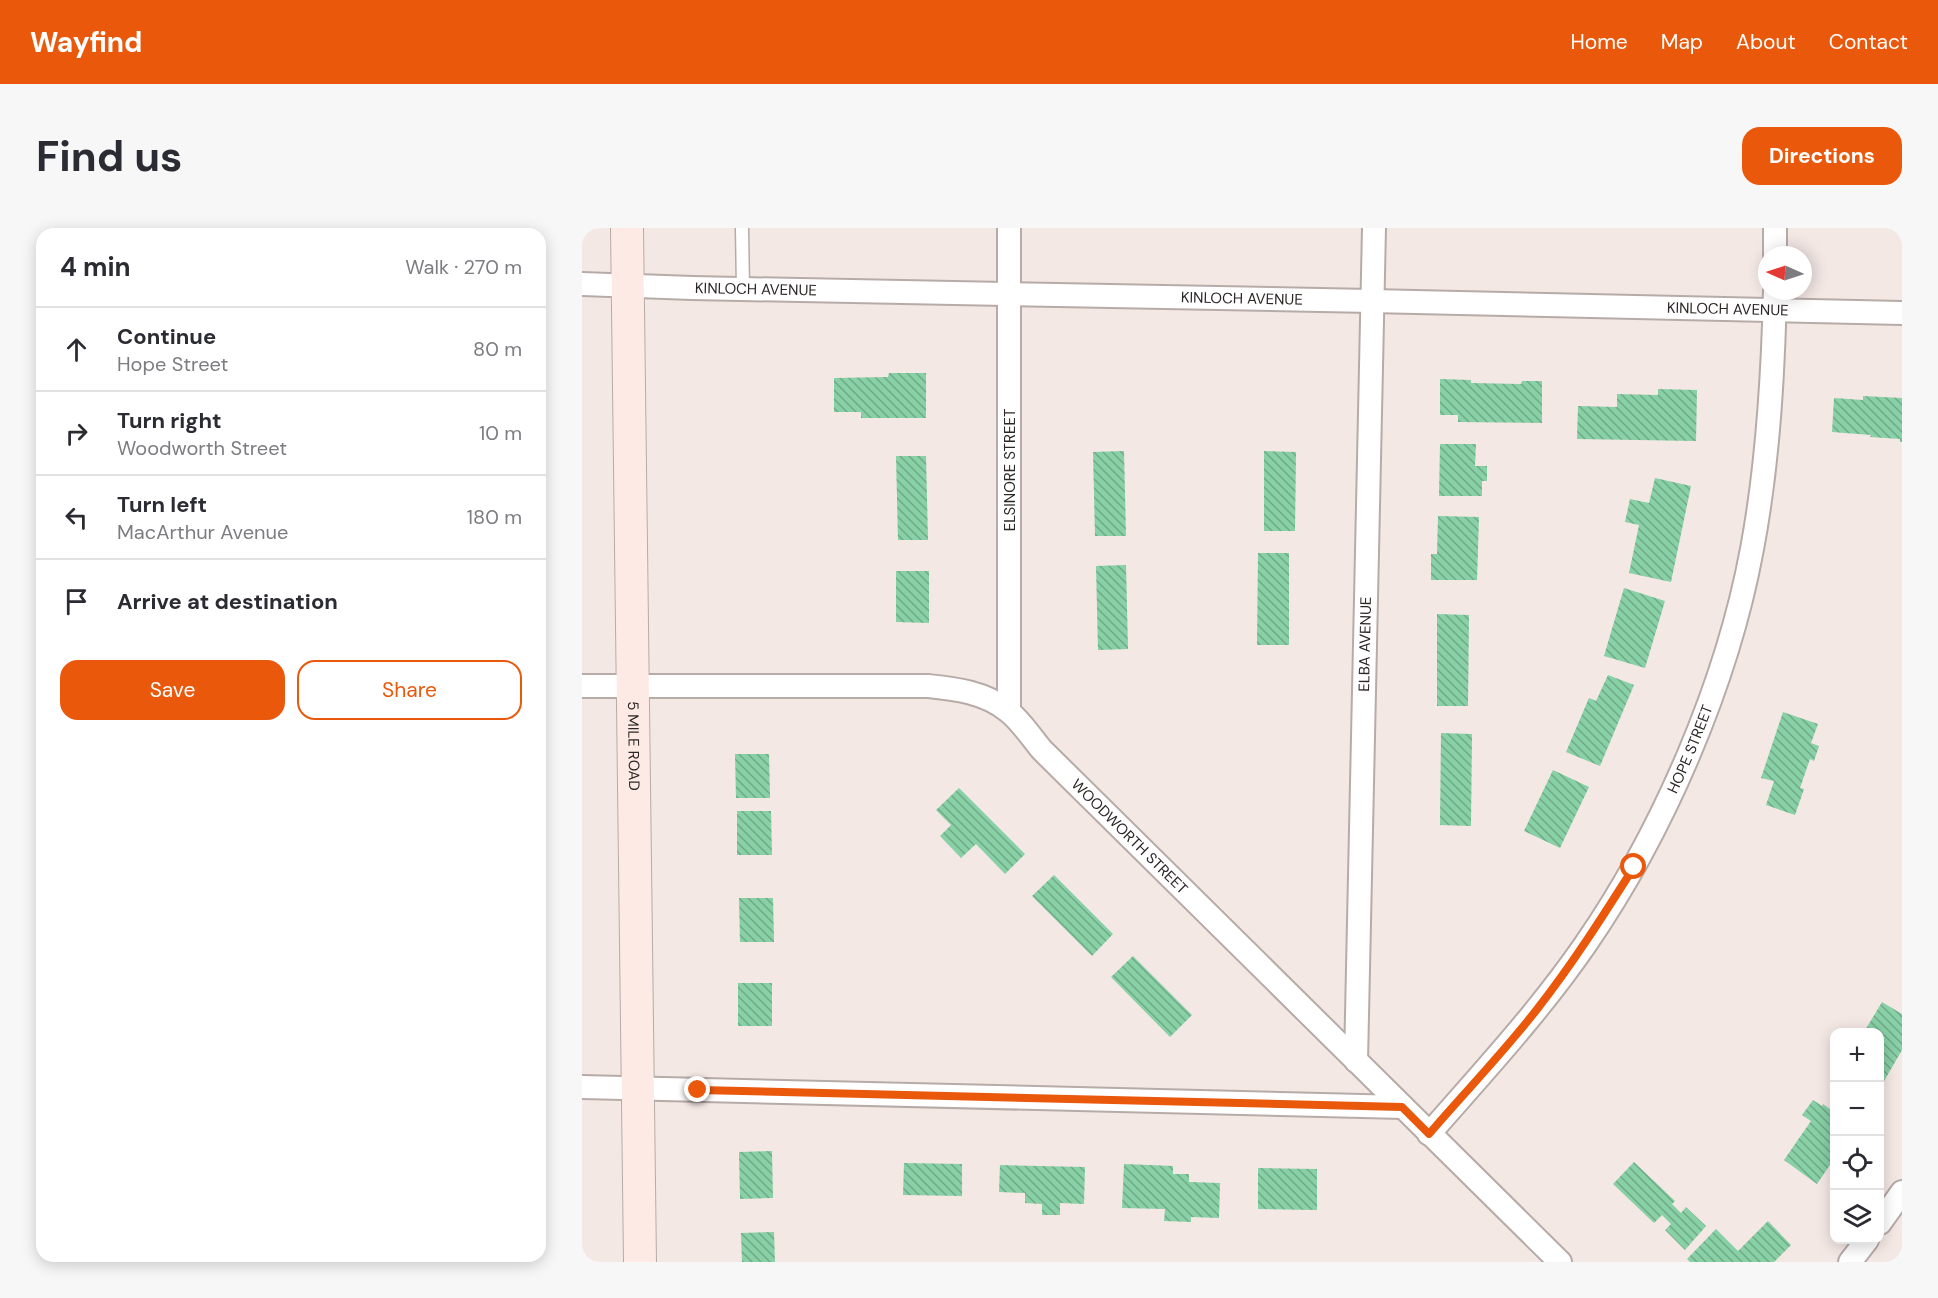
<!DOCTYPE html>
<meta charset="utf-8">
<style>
:root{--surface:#fff;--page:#f7f7f7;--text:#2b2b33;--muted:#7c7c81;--line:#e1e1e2;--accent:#ea580c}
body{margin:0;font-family:"DM Sans",sans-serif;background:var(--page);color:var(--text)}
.controls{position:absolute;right:18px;bottom:18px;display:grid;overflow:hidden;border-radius:12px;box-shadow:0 3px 15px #0003}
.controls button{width:54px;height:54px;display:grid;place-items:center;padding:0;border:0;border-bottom:2px solid var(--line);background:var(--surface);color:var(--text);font:30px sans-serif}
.compass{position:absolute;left:1176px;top:18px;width:54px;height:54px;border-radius:50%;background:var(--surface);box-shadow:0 3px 15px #0003;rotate:273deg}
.stop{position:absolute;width:18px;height:18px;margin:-14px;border:4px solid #ea580c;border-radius:50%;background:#fff}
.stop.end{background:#ea580c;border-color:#fff;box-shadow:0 2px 6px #0008}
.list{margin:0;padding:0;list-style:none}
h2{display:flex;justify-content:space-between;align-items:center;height:78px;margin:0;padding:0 24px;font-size:26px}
h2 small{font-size:20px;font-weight:400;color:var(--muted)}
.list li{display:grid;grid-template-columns:39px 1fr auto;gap:18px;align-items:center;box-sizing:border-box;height:84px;padding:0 24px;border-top:2px solid var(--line)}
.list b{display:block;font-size:22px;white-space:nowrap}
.list p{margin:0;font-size:20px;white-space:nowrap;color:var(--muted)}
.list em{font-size:20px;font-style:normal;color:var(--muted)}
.actions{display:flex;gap:12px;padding:18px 24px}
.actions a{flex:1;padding:14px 0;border:2px solid var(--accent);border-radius:18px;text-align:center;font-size:21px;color:var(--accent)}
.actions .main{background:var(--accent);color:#fff}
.icon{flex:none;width:33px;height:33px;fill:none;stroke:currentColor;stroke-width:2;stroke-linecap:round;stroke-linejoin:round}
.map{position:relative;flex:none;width:1320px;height:1034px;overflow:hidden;border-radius:18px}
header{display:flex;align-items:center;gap:36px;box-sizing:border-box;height:84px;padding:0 30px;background:var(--accent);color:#fff}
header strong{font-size:28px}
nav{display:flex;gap:33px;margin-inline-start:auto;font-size:21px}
.intro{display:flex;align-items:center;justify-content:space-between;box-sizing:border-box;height:144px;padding:0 36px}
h1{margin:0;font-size:42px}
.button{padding:15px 27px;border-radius:18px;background:var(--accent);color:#fff;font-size:21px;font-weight:700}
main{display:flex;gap:36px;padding:0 36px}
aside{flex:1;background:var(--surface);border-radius:18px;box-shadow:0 3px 15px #0003}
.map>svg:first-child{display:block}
</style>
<header>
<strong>Wayfind</strong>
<nav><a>Home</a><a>Map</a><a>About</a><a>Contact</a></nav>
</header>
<div class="intro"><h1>Find us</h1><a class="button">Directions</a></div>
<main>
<aside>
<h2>4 min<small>Walk · 270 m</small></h2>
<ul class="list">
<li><svg class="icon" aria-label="ahead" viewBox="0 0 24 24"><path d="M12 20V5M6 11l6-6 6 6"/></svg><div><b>Continue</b><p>Hope Street</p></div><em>80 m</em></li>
<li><svg class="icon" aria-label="right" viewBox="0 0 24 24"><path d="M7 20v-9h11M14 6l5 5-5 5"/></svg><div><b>Turn right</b><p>Woodworth Street</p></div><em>10 m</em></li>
<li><svg class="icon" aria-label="left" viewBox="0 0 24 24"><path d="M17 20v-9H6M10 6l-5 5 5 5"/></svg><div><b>Turn left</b><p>MacArthur Avenue</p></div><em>180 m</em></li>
<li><svg class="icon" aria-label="arrive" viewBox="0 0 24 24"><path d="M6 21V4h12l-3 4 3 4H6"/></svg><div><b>Arrive at destination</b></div></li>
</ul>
<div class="actions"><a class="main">Save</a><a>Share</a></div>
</aside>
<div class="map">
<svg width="1320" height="1034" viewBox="0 0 1320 1034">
<defs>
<pattern id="building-back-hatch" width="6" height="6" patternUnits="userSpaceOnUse" patternTransform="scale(1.5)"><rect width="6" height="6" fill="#88d0a5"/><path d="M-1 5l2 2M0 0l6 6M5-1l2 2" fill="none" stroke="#6fa986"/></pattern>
</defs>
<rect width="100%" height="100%" fill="#f4e8e5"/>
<g fill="url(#building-back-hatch)">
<polygon points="307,145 344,145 344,190 279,190 279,184 252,184 252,150 306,149"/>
<polygon points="858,151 889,152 889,155 939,156 940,153 960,153 960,195 876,194 876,187 858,187"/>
<polygon points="1076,161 1115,162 1114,213 995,211 996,178 1035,179 1035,166 1076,167"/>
<polygon points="1281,168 1320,170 1320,214 1318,214 1318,211 1288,209 1289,207 1250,204 1252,170 1281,172"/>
<polygon points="858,216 894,216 893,238 905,238 905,253 900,253 900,268 857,268"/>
<polygon points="542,223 544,308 513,308 511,224"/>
<polygon points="682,223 714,224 713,303 682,303"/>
<polygon points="314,228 344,228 346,312 316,312"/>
<polygon points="1073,250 1109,258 1089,354 1047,345 1057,297 1043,294 1048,271 1067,275"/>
<polygon points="856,288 897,289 895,352 849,352 849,326 855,326"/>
<polygon points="676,325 707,325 707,417 675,417"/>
<polygon points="544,337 546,421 516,422 514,338"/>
<polygon points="314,343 347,343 347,395 314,394"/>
<polygon points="1042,360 1083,373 1063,440 1022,428"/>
<polygon points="855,386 887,387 886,478 855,478"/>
<polygon points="1026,447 1052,457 1018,538 984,524 1007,470 1014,473"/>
<polygon points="1201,484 1236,496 1229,515 1237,518 1232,533 1228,531 1218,560 1222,561 1213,587 1184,577 1192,553 1179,550"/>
<polygon points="859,505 890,506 889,598 858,597"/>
<polygon points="153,526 187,526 188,570 154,570"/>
<polygon points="971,542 1007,559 978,620 942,603"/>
<polygon points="377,560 443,626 423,646 394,616 379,630 358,608 369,597 354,582"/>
<polygon points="155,583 189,583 190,627 155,627"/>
<polygon points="472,647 531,706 510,728 450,668"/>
<polygon points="157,670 191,670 192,714 158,714"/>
<polygon points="551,728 610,787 588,809 529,749"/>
<rect x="156" y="755" width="34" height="43"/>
<polygon points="1300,774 1320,786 1320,822 1298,860 1298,804 1282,804"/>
<polygon points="1231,872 1240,878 1241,876 1252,884 1252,931 1235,956 1202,932 1229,893 1220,887"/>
<polygon points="190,923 191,970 158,971 157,924"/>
<polygon points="1052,934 1093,973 1090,976 1099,985 1104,979 1124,998 1103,1022 1083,1002 1089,996 1080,987 1072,995 1031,956"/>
<polygon points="322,935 380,936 380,968 321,967"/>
<polygon points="542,936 591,938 591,946 607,946 607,954 638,955 637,990 609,989 609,994 582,993 583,981 540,980"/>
<polygon points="418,937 503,939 502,976 478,975 478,987 460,987 460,976 443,975 443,965 417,964"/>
<polygon points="676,940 735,941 735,982 676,981"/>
<polygon points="1186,993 1209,1017 1192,1034 1108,1034 1105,1031 1134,1001 1156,1023"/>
<polygon points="192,1004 193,1034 160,1034 159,1005"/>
</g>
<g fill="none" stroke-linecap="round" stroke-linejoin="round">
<g stroke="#b7aba8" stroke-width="15">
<polyline id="lane" points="160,0 161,61"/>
</g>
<g stroke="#b7aba8" stroke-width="26">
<g id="street">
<polyline points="1193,27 1193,0"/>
<path id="s1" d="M0 56 110 60 789 73 1320 85"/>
<path id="s2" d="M0 458H346C374 461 403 464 426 483 439 493 449 509 460 522L978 1034"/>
<polyline points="427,483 427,0"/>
<path id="s3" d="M774 833 792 0"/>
<polyline points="0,859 821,879"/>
<path id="s4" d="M847 906C901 844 956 785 1003 717 1081 604 1145 456 1170 321 1186 236 1191 149 1193 63"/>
<polyline points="1298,995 1320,964"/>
<polyline points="1268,1034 1285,1012"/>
</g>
</g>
<g stroke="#b7aba8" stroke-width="34">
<g id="secondary">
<path id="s5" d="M45 0 58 1034"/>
</g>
</g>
<use href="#lane" stroke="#fff" stroke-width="12"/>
<use href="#street" stroke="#fff" stroke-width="22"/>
<use href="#secondary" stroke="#fdeae5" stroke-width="32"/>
</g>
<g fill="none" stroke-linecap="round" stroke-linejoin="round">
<path stroke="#ea580c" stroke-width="8" d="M116 862 820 879 847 906C883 864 922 824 956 780 991 735 1021 688 1052 639"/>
</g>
<g text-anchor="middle" stroke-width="4.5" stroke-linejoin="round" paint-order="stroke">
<g font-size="15" fill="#2c2726" stroke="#fff">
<text dy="5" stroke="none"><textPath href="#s1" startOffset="174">KINLOCH AVENUE</textPath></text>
<text dy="5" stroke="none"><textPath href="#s1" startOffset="660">KINLOCH AVENUE</textPath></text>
<text dy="5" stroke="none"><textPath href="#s1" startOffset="1146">KINLOCH AVENUE</textPath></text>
<text transform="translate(428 242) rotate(-90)" y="5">ELSINORE STREET</text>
<text dy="5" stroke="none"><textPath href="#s3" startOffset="417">ELBA AVENUE</textPath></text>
<text dy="5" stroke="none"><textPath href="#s5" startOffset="518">5 MILE ROAD</textPath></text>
<text dy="5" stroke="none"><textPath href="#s4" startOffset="468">HOPE STREET</textPath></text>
<text dy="5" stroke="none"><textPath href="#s2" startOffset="606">WOODWORTH STREET</textPath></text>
</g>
</g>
</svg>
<div class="controls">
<button>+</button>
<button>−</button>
<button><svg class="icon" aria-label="locate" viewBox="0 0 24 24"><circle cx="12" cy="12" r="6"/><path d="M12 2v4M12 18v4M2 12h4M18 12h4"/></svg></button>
<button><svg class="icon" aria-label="layers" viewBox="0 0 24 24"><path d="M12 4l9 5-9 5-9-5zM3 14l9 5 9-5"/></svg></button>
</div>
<svg class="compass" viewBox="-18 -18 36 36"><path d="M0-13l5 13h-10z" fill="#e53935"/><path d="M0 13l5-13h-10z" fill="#7c7c81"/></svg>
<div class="stop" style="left:1052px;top:639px"></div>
<div class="stop end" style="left:116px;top:862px"></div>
</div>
</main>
